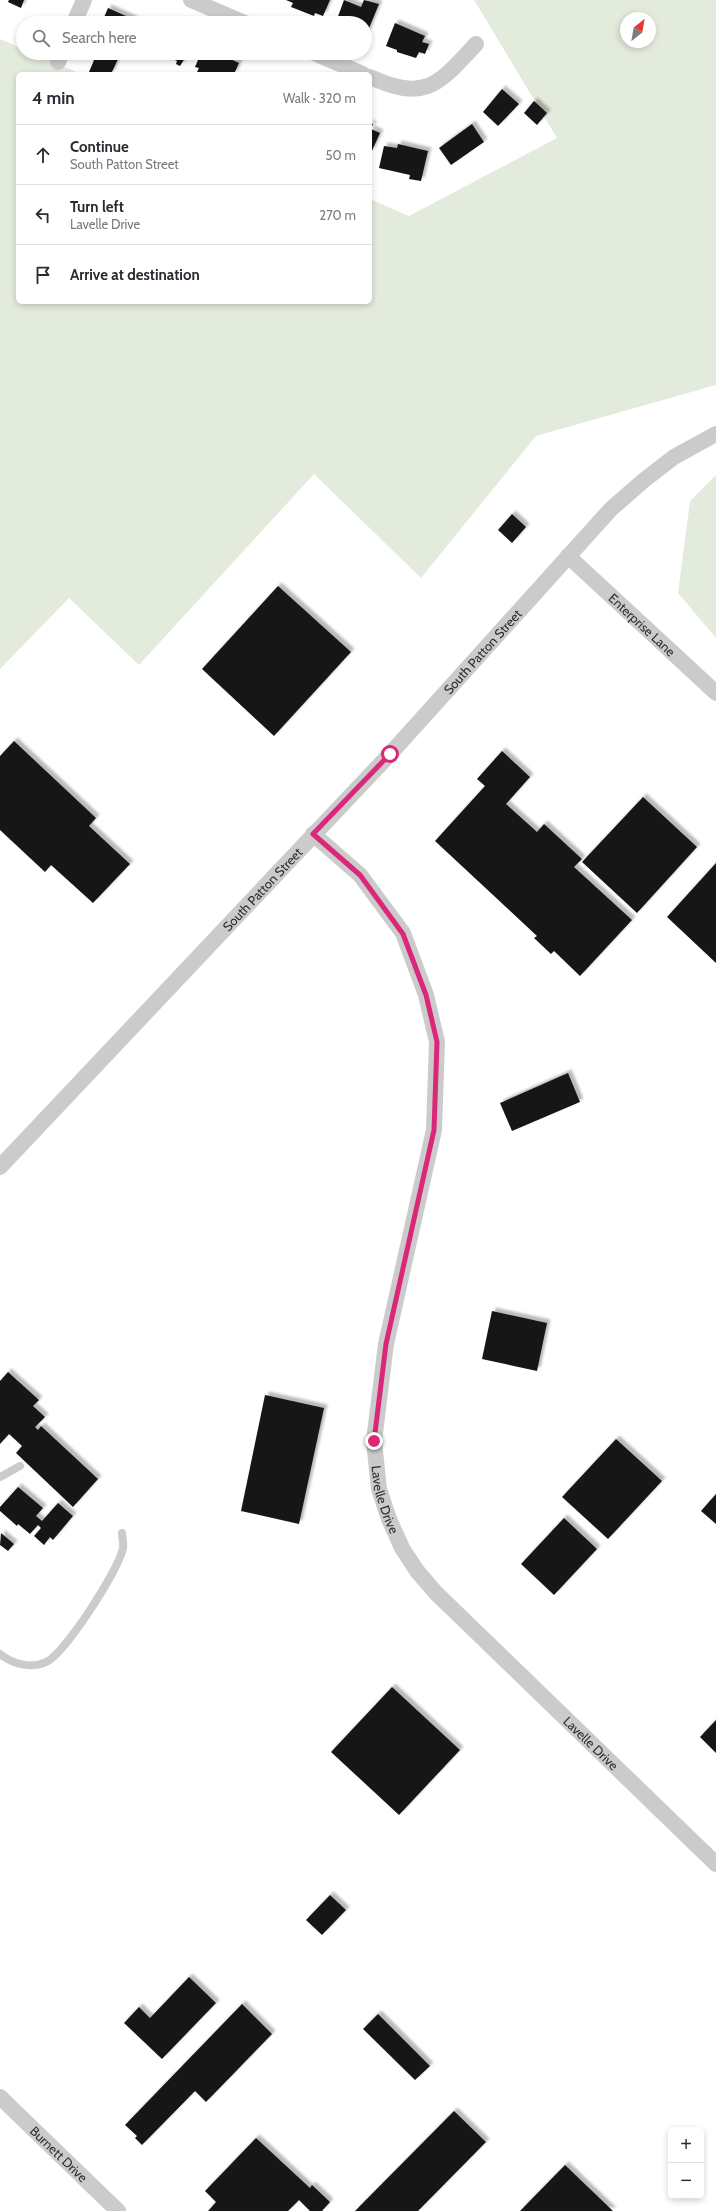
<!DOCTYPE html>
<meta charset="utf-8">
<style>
:root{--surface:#fff;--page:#f2f2f3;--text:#2b2b33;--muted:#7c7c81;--line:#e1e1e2}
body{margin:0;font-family:Cabin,sans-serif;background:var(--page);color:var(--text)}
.controls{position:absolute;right:12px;bottom:12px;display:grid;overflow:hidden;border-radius:6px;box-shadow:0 2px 6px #0003}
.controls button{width:36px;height:36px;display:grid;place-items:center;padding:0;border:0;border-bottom:1px solid var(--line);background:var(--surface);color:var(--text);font:20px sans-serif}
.compass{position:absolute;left:620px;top:12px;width:36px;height:36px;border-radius:50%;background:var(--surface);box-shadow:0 2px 6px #0003;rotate:31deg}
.stop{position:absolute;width:12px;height:12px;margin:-9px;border:3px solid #db2777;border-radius:50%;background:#fff}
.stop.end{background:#db2777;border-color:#fff;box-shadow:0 1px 4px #0008}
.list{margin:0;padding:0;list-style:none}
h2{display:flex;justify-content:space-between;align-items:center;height:52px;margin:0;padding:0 16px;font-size:17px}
h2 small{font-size:13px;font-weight:400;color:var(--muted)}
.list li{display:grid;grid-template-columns:26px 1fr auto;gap:12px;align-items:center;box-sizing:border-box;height:60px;padding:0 16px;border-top:1px solid var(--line)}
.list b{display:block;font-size:15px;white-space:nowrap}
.list p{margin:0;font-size:13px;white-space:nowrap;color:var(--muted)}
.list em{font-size:13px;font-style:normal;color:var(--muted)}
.icon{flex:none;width:22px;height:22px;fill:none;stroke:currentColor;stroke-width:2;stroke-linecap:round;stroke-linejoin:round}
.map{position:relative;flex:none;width:716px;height:2211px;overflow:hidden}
.search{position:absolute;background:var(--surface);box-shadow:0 2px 6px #0003;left:16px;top:16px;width:356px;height:44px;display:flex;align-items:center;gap:10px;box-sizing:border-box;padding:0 14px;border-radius:22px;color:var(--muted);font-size:15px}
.panel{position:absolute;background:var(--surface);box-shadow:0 2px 6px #0003;left:16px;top:72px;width:356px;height:232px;border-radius:6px}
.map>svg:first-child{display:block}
</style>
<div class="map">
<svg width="716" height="2211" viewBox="0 0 716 2211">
<defs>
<filter id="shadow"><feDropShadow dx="3.5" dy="-3.5" stdDeviation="1" flood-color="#0004"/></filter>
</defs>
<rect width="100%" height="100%" fill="#fff"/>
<g fill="#e3ebdd" fill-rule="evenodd">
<path d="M474 0H716V385L536 436 421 578 314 474 139 665 69 598 0 669V39L23 49V53H33L81 74H18V302H370V199L409 216 557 138ZM626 18H650V42H626Z"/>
<polygon points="716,475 716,638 678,593 690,501"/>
</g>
<g fill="#151515" filter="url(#shadow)">
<polygon points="9,0 24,0 21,8 8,2"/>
<polygon points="286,0 330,0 323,16 315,13 314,16 291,7 293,3"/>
<polygon points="344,0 361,7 364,0 379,4 365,38 365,23 336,22"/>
<polygon points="108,8 135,20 133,23 102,22"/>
<polygon points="395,23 425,36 422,42 429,44 425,54 419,52 416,58 397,52 397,50 386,46"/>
<polygon points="97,53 105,53 118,59 111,74 90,74 89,72"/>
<polygon points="158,53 188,53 180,66 176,64 177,61"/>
<polygon points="201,53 217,53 239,63 234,74 196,74 199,68 195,67"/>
<polygon points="502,89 519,104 498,126 483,112"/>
<polygon points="534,101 547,113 537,125 524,113"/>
<polygon points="370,123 373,124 371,129 380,133 371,153"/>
<polygon points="472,124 484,142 451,165 439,148"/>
<polygon points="398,144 428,151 421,181 409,179 410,175 379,168 384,146 397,148"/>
<polygon points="512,514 526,527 512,543 498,530"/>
<polygon points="278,586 351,652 274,736 202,669"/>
<polygon points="14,741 96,818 89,826 130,864 93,903 51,865 45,872 0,830 0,756"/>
<polygon points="502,751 530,777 506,804 537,832 544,824 582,859 574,867 632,920 580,976 554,951 551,954 534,938 537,936 435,841 485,786 477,779"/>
<polygon points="643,797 697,847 637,913 582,862"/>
<polygon points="716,863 716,963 667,917"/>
<polygon points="568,1073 580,1102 512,1131 500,1103"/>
<polygon points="492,1311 547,1323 537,1371 482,1359"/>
<polygon points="8,1372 39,1400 33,1406 45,1417 35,1427 38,1430 41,1426 98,1479 73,1507 16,1453 22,1446 9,1434 0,1444 0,1381"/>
<polygon points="265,1395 324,1408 299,1524 241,1511"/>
<polygon points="616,1439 662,1481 608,1539 562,1497"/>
<polygon points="18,1487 43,1508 36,1516 42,1521 58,1503 73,1516 53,1540 50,1537 44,1545 34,1536 41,1528 38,1525 30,1534 18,1524 17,1526 0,1511 0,1507"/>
<polygon points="716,1494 716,1524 701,1511"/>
<polygon points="564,1518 597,1549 554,1595 521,1564"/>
<polygon points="1,1533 14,1544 8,1551 0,1545"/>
<polygon points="392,1687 460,1750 399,1815 331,1752"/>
<polygon points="716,1720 716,1753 700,1737"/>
<polygon points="330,1895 346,1910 322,1935 306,1920"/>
<polygon points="189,1977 216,2003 162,2059 124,2023 139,2007 150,2018"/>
<polygon points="242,2004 272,2034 206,2102 195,2091 142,2145 135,2138 137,2136 125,2125"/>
<polygon points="378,2014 430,2066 415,2080 363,2029"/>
<polygon points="454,2111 486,2142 418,2211 355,2211"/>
<polygon points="256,2138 310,2188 312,2185 330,2202 322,2211 310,2211 299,2200 288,2211 208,2211 216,2202 205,2191"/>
<polygon points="565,2165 613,2211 520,2211"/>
</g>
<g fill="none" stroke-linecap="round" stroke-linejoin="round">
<g stroke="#cbcbcb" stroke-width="8">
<polyline points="0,1477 20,1466"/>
<path d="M0 1654C12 1664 32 1669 46 1662 64 1655 120 1568 123 1548 124 1544 122 1538 122 1533"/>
</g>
<g stroke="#cbcbcb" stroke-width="16">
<polyline points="191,0 245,23"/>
<polyline points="74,23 84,0"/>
<polyline points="314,53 363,74"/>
<polyline points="58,62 62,53"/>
<path d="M370 77C426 102 438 85 476 44"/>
<path id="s1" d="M568 556 716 693"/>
<path id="s2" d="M313 834 360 875 403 933 426 995 437 1042 434 1130 386 1344 374 1441 379 1489 389 1519 402 1548 417 1571 436 1593 716 1864"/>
<path id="s3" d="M0 1167 390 754 611 509 643 481 674 457 716 434"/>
<path id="s4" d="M0 2097 118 2211"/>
</g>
</g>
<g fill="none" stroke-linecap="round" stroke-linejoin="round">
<polyline stroke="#db2777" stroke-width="5" points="374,1441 386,1344 434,1130 437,1042 426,995 403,934 360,875 313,834 390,754"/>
</g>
<g text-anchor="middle" stroke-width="4" stroke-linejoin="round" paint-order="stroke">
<g font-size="13" fill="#2e2e2e" stroke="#fff">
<text dy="5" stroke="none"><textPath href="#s1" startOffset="101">Enterprise Lane</textPath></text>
<text dy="5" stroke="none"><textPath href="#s3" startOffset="706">South Patton Street</textPath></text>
<text dy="5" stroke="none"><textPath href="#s3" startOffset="382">South Patton Street</textPath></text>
<text dy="5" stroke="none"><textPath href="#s2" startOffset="714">Lavelle Drive</textPath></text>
<text dy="5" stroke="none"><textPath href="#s2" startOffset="1038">Lavelle Drive</textPath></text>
<text dy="5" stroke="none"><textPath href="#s4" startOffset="82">Burnett Drive</textPath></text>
</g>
</g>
</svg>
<div class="controls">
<button>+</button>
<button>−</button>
</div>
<svg class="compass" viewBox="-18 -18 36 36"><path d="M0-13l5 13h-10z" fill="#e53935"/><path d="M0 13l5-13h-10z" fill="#7c7c81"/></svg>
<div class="stop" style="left:390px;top:754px"></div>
<div class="stop end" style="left:374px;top:1441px"></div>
<div class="search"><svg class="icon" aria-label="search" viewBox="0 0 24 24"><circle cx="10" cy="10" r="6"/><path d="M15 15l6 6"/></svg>Search here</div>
<section class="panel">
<h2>4 min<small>Walk · 320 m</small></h2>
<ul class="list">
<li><svg class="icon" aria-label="ahead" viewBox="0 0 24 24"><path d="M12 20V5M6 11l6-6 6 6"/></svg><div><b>Continue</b><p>South Patton Street</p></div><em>50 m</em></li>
<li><svg class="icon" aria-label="left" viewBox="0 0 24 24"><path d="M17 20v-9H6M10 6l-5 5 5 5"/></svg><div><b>Turn left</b><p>Lavelle Drive</p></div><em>270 m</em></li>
<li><svg class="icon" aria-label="arrive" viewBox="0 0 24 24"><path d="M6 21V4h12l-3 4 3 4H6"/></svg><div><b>Arrive at destination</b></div></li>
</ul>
</section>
</div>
